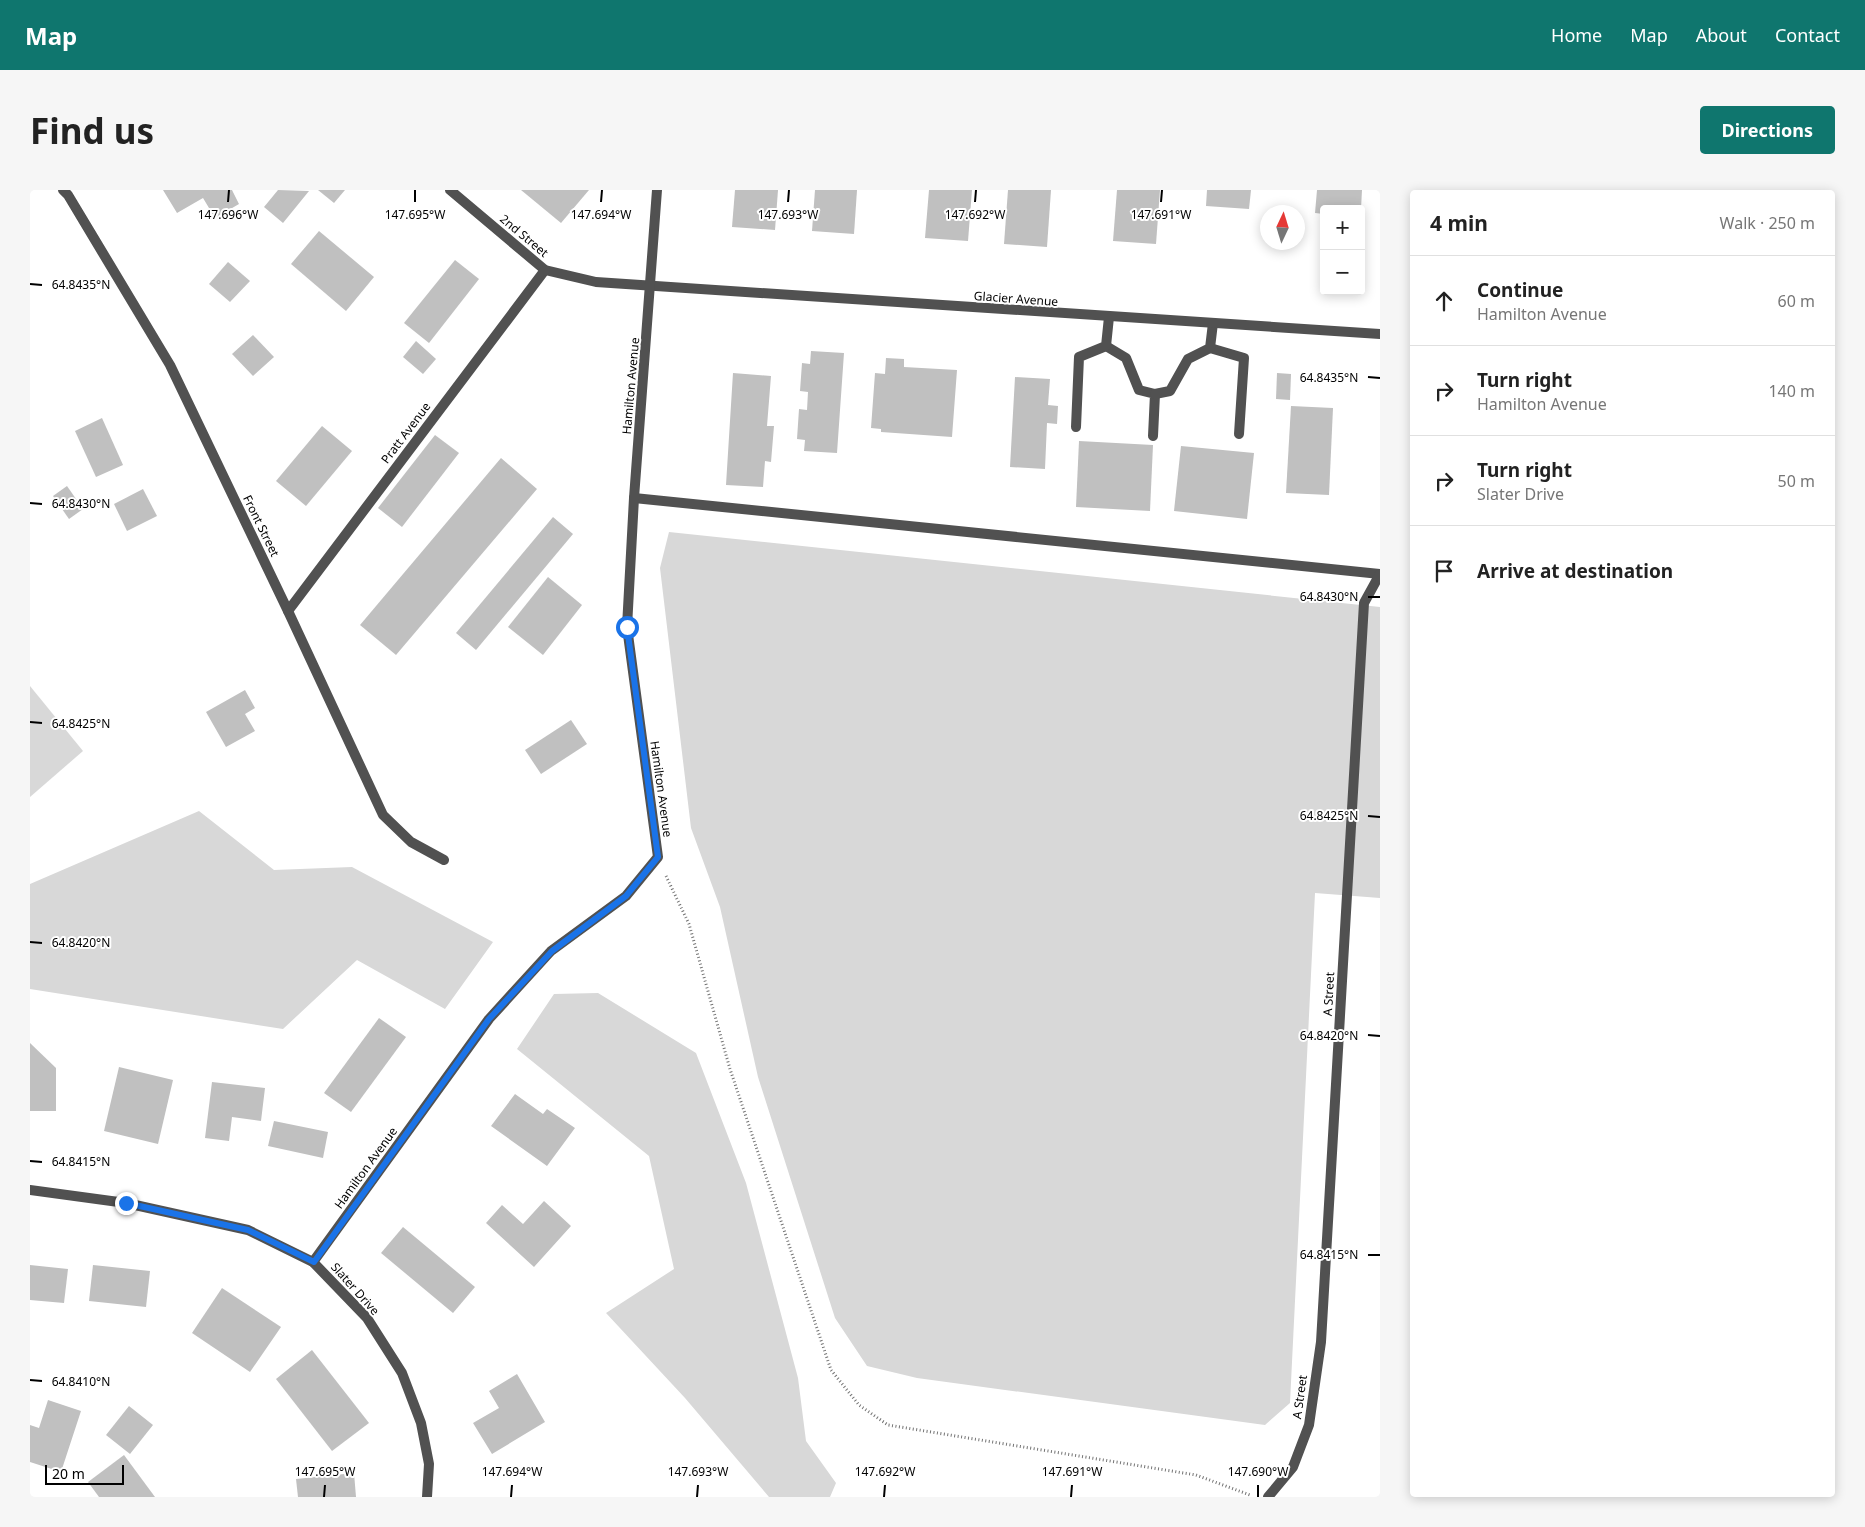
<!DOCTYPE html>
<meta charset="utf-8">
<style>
:root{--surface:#fff;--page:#f6f6f6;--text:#222;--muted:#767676;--line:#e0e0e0;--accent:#0f766e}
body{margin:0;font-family:"Noto Sans",sans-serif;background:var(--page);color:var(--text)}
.controls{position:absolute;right:15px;top:15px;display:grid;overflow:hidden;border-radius:5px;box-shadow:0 2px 12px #0003}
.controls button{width:45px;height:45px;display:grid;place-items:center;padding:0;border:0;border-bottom:1px solid var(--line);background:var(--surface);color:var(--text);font:25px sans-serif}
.compass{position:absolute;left:1230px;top:15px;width:45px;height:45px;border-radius:50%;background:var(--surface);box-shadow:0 2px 12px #0003;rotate:4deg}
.scale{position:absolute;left:15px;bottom:12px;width:79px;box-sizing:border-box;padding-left:5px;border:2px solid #000;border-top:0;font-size:14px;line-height:18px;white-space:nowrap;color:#000;-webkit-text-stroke:4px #fff;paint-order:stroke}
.stop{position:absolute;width:15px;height:15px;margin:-11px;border:4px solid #1a73e8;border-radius:50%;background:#fff}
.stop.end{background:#1a73e8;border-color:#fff;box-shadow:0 1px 5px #0008}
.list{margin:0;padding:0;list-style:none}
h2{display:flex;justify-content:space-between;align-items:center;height:65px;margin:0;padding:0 20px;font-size:21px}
h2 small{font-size:16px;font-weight:400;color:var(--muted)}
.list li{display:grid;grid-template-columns:32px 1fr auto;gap:15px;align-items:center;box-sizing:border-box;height:90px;padding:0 20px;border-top:1px solid var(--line)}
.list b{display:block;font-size:19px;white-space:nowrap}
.list p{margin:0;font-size:16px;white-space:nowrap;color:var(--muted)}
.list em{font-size:16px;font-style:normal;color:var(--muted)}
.icon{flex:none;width:28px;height:28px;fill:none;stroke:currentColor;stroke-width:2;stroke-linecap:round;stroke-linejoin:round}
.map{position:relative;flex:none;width:1350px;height:1307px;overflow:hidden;border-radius:5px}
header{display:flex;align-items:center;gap:30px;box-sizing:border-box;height:70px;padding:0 25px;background:var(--accent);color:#fff}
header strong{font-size:24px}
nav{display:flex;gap:28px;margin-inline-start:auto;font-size:18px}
.intro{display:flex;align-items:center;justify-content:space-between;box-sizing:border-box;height:120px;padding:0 30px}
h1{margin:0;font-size:35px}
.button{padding:12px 22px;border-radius:5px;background:var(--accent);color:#fff;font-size:18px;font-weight:700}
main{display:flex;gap:30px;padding:0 30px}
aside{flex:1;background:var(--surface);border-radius:5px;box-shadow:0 2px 12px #0003}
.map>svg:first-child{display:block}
</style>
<header>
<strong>Map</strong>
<nav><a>Home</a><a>Map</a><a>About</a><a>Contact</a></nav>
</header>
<div class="intro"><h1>Find us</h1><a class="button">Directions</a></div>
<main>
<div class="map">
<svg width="1350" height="1307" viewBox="0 0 1350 1307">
<rect width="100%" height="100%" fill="#fff"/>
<g fill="#d8d8d8">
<polygon points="639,342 1350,417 1350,708 1285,703 1260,1213 1235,1235 887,1188 837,1176 805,1128 728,887 690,717 661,638 630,378"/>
<polygon points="0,496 53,561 0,607"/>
<polygon points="169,621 244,680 322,677 463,752 415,819 327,770 253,839 0,799 0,694"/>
<polygon points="568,803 666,863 716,993 768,1188 776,1251 806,1293 800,1307 739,1307 655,1208 576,1123 644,1079 619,966 487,859 524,804"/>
</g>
<g fill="#c0c0c0">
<polygon points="133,0 202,0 209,14 185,28 173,8 147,23"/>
<polygon points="248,0 279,1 253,33 234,17"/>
<polygon points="288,0 315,0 304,13"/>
<polygon points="491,0 559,0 531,33"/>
<polygon points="705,0 748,0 745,40 702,37"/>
<polygon points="785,0 827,0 824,44 782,41"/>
<polygon points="899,0 942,0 938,51 895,48"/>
<polygon points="978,0 1021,0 1017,57 974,54"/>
<polygon points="1087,0 1130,0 1126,54 1083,51"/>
<polygon points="1177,0 1221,0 1219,19 1176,16"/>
<polygon points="1287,0 1332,0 1331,19 1294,19 1294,24 1285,23"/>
<polygon points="289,41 344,87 316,121 261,74"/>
<polygon points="425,70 449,89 399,153 374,133"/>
<polygon points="198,72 220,91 200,112 179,94"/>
<polygon points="223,145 244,167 223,186 202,164"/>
<polygon points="386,151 406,169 393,184 373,167"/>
<polygon points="781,161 814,163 807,263 774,261 775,250 767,249 769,219 777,220 778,202 770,201 772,173 780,174"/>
<polygon points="856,168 874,169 874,177 927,180 922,247 851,242 851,239 841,238 845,183 855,184"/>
<polygon points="703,183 741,186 737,236 744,236 741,272 735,271 733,297 696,295"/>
<polygon points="1247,183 1261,184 1260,210 1246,209"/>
<polygon points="985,187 1020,189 1018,215 1028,216 1027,234 1017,233 1015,279 980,277"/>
<polygon points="1261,216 1303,218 1299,305 1256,303"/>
<polygon points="72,228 93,275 66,287 45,241"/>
<polygon points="292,236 322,261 276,316 246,291"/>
<polygon points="405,245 429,263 372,337 348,318"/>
<polygon points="1049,251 1123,255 1120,321 1046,317"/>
<polygon points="1151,256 1224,263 1217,329 1144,321"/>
<polygon points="471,268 507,299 366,465 330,435"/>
<polygon points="37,296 53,319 39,329 23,306"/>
<polygon points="113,299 127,326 97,341 84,314"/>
<polygon points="523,327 543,344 446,460 426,443"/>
<polygon points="518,387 552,415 513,465 478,437"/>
<polygon points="215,500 225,518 215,524 225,541 196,557 176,522"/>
<polygon points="541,530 557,554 511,584 495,560"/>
<polygon points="349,828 376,847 321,922 294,903"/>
<polygon points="0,853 26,878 26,921 0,921"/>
<polygon points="89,877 143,890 128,954 74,941"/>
<polygon points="182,892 235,898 231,931 202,927 199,951 175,948"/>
<polygon points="485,904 513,924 517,919 545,938 517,976 461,936"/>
<polygon points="244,931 298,942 293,968 238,956"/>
<polygon points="514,1011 541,1036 504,1077 456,1033 472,1015 493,1034"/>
<polygon points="373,1037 445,1097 423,1123 351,1063"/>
<polygon points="0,1075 38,1079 34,1113 0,1110"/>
<polygon points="63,1075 120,1081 116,1117 59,1111"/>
<polygon points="192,1098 251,1137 220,1182 162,1143"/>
<polygon points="282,1160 339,1233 302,1261 246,1189"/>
<polygon points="487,1184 515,1232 462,1264 443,1233 469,1218 459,1201"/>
<polygon points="18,1210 51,1221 31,1282 0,1272 0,1235 9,1238"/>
<polygon points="99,1216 123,1235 100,1264 76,1245"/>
<polygon points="94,1265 125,1307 69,1307 58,1292"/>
<polygon points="324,1283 326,1307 268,1307 266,1289"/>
</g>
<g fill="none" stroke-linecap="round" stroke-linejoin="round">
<polyline stroke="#737373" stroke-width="3" stroke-dasharray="1 2.5" stroke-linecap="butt" points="636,686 659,734 700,879 801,1180 829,1215 858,1235 1166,1285 1220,1305"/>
<g stroke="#515151" stroke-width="10">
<polyline points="1076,156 1096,168 1109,200 1125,204 1123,246"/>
<polyline points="1180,158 1214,168 1209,244"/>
<polyline points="1125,204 1140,201 1158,169 1180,158 1183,133"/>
<polyline points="1046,237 1049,167 1076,156 1079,127"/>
<polyline points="604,308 1350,384"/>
</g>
<g stroke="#515151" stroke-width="10">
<polyline points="33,0 38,5 140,175 258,421 353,625 381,652 414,670"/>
<polyline points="420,0 515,80 566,92 1350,144"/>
<polyline points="258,421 515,80"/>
<polyline points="0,1000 96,1013 218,1040 283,1072 337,1128 372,1183 391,1233 399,1274 397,1307"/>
<polyline points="283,1072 459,829 521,761 596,706 628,667 597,437 604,308 627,0"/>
<polyline points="1238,1307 1263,1277 1279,1235 1291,1152 1334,413 1350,384"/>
</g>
</g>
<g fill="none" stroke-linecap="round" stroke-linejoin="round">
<polyline stroke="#1a73e8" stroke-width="6" points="96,1013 218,1040 284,1072 459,829 522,761 596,706 628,667 597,437"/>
</g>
<path fill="none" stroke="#000" stroke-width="2" d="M198 12 199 0M385 12V0M571 12 572 0M758 12 759 0M945 12 946 0M1131 12 1132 0M0 94 12 95M1338 187 1350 188M0 313 12 314M1338 407H1350M0 532 12 533M1338 626 1350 627M0 752 12 753M1338 845 1350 846M0 971 12 972M1338 1065H1350M0 1190 12 1191M294 1307 295 1295M481 1307 482 1295M667 1307 668 1295M854 1307 855 1295M1041 1307 1042 1295M1228 1307V1295"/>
<g text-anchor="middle" stroke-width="4" stroke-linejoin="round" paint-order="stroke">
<g font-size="12" fill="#000" stroke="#fff">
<text transform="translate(494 46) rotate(40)" y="4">2nd Street</text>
<text transform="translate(986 109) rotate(4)" y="4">Glacier Avenue</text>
<text transform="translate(601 196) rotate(-85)" y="4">Hamilton Avenue</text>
<text transform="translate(376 243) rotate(-53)" y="4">Pratt Avenue</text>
<text transform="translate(231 336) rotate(64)" y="4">Front Street</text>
<text transform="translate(631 599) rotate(82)" y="4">Hamilton Avenue</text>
<text transform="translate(1299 804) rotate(-87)" y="4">A Street</text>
<text transform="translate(336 978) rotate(-54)" y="4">Hamilton Avenue</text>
<text transform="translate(325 1099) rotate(48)" y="4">Slater Drive</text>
<text transform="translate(1270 1207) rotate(-82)" y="4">A Street</text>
</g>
</g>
<g font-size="12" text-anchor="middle" fill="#000" stroke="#fff" stroke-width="4" stroke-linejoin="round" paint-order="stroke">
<text x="198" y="29">147.696°W</text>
<text x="385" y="29">147.695°W</text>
<text x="571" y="29">147.694°W</text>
<text x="758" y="29">147.693°W</text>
<text x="945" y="29">147.692°W</text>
<text x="1131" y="29">147.691°W</text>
<text x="51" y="99">64.8435°N</text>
<text x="1299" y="192">64.8435°N</text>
<text x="51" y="318">64.8430°N</text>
<text x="1299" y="411">64.8430°N</text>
<text x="51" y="538">64.8425°N</text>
<text x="1299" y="630">64.8425°N</text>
<text x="51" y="757">64.8420°N</text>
<text x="1299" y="850">64.8420°N</text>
<text x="51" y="976">64.8415°N</text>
<text x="1299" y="1069">64.8415°N</text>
<text x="51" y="1196">64.8410°N</text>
<text x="295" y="1286">147.695°W</text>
<text x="482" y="1286">147.694°W</text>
<text x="668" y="1286">147.693°W</text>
<text x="855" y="1286">147.692°W</text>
<text x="1042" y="1286">147.691°W</text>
<text x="1228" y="1286">147.690°W</text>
</g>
</svg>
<div class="controls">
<button>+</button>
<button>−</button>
</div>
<svg class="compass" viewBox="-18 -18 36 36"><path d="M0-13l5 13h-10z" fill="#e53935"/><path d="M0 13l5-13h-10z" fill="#767676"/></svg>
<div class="scale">20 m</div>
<div class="stop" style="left:597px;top:437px"></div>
<div class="stop end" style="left:96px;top:1013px"></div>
</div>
<aside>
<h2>4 min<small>Walk · 250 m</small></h2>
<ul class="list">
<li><svg class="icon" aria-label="ahead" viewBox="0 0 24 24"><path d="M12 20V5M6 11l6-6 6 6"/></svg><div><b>Continue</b><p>Hamilton Avenue</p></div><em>60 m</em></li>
<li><svg class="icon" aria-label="right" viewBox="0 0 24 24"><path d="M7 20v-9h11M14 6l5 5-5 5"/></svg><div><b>Turn right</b><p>Hamilton Avenue</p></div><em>140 m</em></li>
<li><svg class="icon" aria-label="right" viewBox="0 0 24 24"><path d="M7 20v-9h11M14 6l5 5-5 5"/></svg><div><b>Turn right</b><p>Slater Drive</p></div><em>50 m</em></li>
<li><svg class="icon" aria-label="arrive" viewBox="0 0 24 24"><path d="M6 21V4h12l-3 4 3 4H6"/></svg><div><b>Arrive at destination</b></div></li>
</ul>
</aside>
</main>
